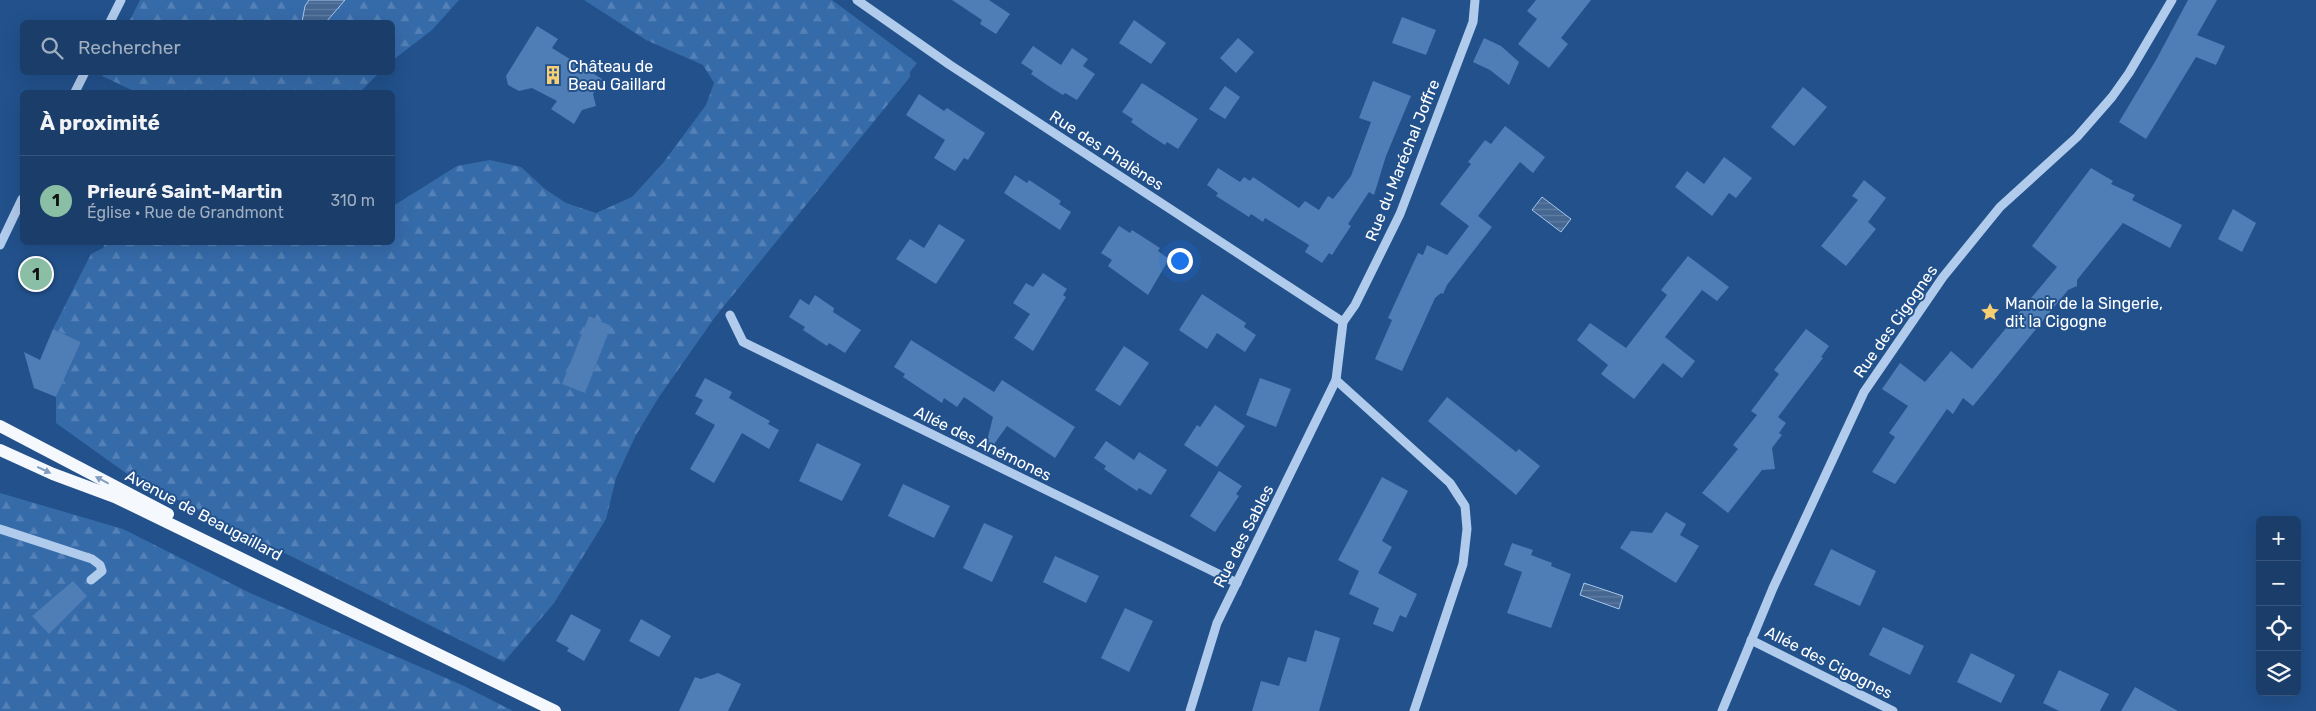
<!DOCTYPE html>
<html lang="fr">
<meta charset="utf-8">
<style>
:root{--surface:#1a3d69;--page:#23446f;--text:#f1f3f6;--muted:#9faec0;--line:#38567d;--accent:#8abfa5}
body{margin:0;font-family:Rubik,sans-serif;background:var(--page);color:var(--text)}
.controls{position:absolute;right:15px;bottom:15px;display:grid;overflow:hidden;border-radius:8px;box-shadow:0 5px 20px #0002}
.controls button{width:45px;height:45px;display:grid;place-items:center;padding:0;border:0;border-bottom:1px solid var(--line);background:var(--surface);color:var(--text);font:25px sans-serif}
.you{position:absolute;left:1179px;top:260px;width:18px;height:18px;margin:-12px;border:4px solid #fff;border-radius:50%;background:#1a73e8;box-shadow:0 0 0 8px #1a73e833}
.badge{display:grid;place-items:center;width:32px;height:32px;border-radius:50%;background:var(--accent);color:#111;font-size:16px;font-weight:700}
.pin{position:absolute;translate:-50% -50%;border:2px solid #fff;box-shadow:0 1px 5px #0006}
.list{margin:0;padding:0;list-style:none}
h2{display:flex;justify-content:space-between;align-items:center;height:65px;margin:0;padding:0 20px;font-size:21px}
h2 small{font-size:16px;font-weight:400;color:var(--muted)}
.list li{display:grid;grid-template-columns:32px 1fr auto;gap:15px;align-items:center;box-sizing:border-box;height:90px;padding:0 20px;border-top:1px solid var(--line)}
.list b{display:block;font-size:19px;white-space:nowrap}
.list p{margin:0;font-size:16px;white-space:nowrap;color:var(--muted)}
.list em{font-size:16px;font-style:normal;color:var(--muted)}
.icon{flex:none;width:28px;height:28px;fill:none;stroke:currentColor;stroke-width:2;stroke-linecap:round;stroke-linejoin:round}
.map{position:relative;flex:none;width:2316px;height:711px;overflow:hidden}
.search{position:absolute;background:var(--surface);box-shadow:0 5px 20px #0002;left:20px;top:20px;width:375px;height:55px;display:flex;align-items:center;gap:12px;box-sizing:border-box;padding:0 18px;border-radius:8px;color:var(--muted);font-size:19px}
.panel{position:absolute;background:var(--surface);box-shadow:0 5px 20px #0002;left:20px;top:90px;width:375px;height:155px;border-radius:8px}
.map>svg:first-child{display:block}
</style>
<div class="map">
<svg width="2316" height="711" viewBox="0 0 2316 711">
<defs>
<pattern id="forest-firs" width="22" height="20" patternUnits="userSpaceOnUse" patternTransform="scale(1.25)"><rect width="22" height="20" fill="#366baa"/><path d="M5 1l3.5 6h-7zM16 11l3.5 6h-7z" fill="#5481b7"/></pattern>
<pattern id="water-rules" width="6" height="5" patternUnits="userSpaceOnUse" patternTransform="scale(1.25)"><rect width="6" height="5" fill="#456792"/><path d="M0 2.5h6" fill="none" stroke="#617ea2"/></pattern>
</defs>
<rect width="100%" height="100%" fill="#22518c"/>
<g fill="url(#forest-firs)">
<polygon points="140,0 459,0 432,30 393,60 392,22 129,22"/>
<polygon points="584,0 832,0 917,63 910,72 910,77 715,317 659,397 636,435 616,478 606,519 600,529 554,603 504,662 130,476 56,423 56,397 81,342 53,329 91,254 103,248 105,243 392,242 393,206 457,166 490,160 521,167 545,189 566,203 596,213 632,197 663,163 706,105 714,83 703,65 646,40"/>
<polygon points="104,73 104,72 379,73 360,92 136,92 102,76"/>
<polygon points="0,493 123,529 250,593 462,685 513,711 0,711"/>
</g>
<g fill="url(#water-rules)" stroke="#a4c6ec">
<polygon points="309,0 345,0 326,22 302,22 305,6"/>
<polygon points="1542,197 1571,219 1561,232 1532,210"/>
<polygon points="1584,583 1623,596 1619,609 1580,595"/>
</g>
<g fill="#4f7db6">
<polygon points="952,0 989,0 1010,14 996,34 980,24 982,20"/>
<polygon points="1536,0 1591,0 1561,38 1568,44 1549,68 1518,44 1537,19 1527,11"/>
<polygon points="2188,0 2217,0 2197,35 2225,46 2216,65 2196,57 2146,139 2119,122 2156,60"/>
<polygon points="1402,17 1436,30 1426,55 1392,43"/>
<polygon points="1134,20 1166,43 1151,64 1119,43"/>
<polygon points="537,26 558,39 552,48 602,79 593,94 596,106 582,110 574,124 551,109 557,101 532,88 519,91 508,85 506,76"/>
<polygon points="1238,38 1254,52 1236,73 1220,58"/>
<polygon points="1484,38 1501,46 1519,62 1509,85 1490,70 1473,62"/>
<polygon points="1033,46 1061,65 1072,48 1088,59 1083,66 1095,74 1077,100 1065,93 1063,95 1047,85 1031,74 1033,71 1021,63"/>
<polygon points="1373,81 1411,96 1386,156 1374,195 1369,192 1348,224 1351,226 1341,241 1332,255 1329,253 1322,263 1305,252 1309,245 1265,218 1263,222 1251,214 1249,217 1216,196 1218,193 1207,185 1218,168 1240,182 1244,177 1250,181 1253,177 1299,208 1305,201 1319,210 1328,196 1333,199 1351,176 1371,122 1359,118"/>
<polygon points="1142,83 1198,119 1178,149 1167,142 1165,145 1148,134 1131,122 1133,119 1122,112"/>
<polygon points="1225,86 1240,97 1225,119 1209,109"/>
<polygon points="1803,87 1827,107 1794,146 1771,127"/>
<polygon points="919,94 944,111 947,108 985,133 968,160 964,158 955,171 934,158 945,140 906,115"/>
<polygon points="1505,126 1545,157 1533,173 1520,162 1478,216 1492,227 1447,285 1443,294 1441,293 1435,298 1402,371 1375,359 1392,320 1388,318 1418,253 1423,255 1427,245 1447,255 1469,226 1440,204 1471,164 1468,162 1485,140 1491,144"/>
<polygon points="1724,157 1752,178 1736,198 1729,193 1712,216 1675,187 1687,171 1704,184"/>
<polygon points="2091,168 2113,181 2111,184 2135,195 2132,200 2182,225 2170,248 2123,223 2077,280 2077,286 2068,290 1973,406 1963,398 1953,414 1947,409 1895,484 1872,472 1895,437 1889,433 1908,406 1882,389 1900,363 1925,382 1951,351 1972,369 2057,267 2032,246"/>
<polygon points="1015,175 1027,183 1029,180 1061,201 1059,204 1071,212 1060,230 1004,193"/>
<polygon points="1864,180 1886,198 1868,222 1876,229 1846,266 1821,246 1858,200 1852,196"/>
<polygon points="2233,209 2256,223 2242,252 2218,239"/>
<polygon points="939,224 965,240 936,284 896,259 910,239 924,248"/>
<polygon points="1119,226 1130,233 1132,230 1160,248 1158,251 1169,259 1148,295 1108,266 1112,260 1101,253"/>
<polygon points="1688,256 1729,287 1717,301 1702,290 1665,337 1695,361 1682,378 1663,363 1634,399 1601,374 1608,365 1577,340 1590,323 1626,348 1667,295 1661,290"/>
<polygon points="1043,273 1067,289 1063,295 1066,297 1033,351 1014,338 1030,314 1013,303 1026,283 1033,287"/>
<polygon points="1202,294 1246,323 1244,327 1256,335 1245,352 1217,333 1207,349 1179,330"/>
<polygon points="815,295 834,308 833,312 861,330 845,353 829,343 827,346 803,330 805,327 789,317 800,299 809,305"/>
<polygon points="589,316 611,326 585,393 562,384"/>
<polygon points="53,329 81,342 56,397 34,388 24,352 40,360"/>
<polygon points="1806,329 1829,346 1821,357 1823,358 1778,417 1786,423 1779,433 1782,435 1772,448 1775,469 1762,470 1728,513 1702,493 1738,449 1733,445 1757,415 1751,411 1779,374 1774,370"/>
<polygon points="911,340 994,392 1002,380 1075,427 1055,458 1007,426 987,454 984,453 993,417 964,397 957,407 944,398 942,403 903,377 905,374 894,367"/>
<polygon points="1124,346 1149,363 1120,406 1095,390"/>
<polygon points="705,378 732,392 729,398 770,421 768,424 779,430 769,449 742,433 714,483 690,469 715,425 695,414 703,400 695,396"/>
<polygon points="1260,378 1291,389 1276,427 1246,415"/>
<polygon points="1447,397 1516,452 1519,449 1540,466 1516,495 1428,421"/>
<polygon points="1215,405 1245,426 1217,467 1184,445 1197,425 1200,427"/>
<polygon points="1106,441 1134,460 1139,452 1167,470 1151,495 1139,488 1137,491 1104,469 1106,466 1094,458"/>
<polygon points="817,443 861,464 842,501 799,481"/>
<polygon points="1219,471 1242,486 1236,494 1239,496 1215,532 1190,516"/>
<polygon points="1382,477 1408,491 1382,541 1392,547 1378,573 1417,594 1406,618 1400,615 1393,632 1373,624 1379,608 1349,594 1359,571 1338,560"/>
<polygon points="903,484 950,506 934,538 888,516"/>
<polygon points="1666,512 1686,524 1680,535 1699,546 1676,583 1620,548 1631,531 1652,533"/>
<polygon points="984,523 1013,536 992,582 963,568"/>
<polygon points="1512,543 1533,550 1531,555 1552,563 1551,566 1571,574 1551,628 1507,613 1522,572 1504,565"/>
<polygon points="1831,549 1876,571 1860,606 1814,585"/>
<polygon points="1055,556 1099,576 1086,603 1043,582"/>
<polygon points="73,581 87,596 49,634 32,616"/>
<polygon points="1125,608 1153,621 1129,672 1101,658"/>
<polygon points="571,614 601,630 584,661 567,651 569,648 556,641"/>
<polygon points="641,619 671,636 659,657 629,641"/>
<polygon points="1883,627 1924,646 1910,675 1869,655"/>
<polygon points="1315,630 1340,638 1319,711 1252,711 1261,681 1279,686 1288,657 1306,662"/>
<polygon points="1971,653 2015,675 2001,703 1957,682"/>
<polygon points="2059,670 2109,694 2100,711 2059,711 2043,703"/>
<polygon points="718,673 741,684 728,711 679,711 695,677 701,679"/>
<polygon points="2135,687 2178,711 2121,711"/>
</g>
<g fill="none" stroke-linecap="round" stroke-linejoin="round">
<g stroke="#b0cbeb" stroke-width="9">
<polyline points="857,0 950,65 1343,322"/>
<polyline points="110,22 121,0"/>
<polyline points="75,92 85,72"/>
<polyline points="0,245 22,199"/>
<polyline points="730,315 743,342 1237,583"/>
<polyline points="0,529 92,559 100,565 102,571 91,580"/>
<polyline points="1751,640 1893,711"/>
<polyline points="1190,711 1217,623 1336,380"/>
<polyline points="1414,711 1463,564 1467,529 1465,506 1450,483 1336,380 1343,322 1355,305 1400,214 1473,22 1475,0"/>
<polyline points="1722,711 1773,588 1864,392 1943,277 2000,207 2077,137 2112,97 2129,73 2172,0"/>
</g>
<g stroke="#f5f9fe" stroke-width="12">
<polyline points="0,426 168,514"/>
<polyline points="0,450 53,474 115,497 555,711"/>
</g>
</g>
<defs><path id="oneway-solid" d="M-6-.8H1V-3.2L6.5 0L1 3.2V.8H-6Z" transform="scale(1.25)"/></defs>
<g fill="#819dbf">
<use href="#oneway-solid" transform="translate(44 470) rotate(25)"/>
<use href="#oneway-solid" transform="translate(102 480) rotate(-152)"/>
</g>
<defs>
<g id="building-bare" transform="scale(1.5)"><path d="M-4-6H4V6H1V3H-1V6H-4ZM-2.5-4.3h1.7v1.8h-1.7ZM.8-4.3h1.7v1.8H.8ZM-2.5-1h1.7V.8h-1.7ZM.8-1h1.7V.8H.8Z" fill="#f7cf72" stroke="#22518c" stroke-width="2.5" paint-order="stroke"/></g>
<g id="sight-bare" transform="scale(1.5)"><path d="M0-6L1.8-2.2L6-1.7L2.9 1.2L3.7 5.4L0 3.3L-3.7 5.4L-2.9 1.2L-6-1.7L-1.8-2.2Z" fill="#f7cf72" stroke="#22518c" stroke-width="2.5" paint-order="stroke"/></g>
</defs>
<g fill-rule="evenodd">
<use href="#building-bare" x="553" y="75"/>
<use href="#sight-bare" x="1990" y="312"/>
</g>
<g text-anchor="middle" stroke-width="4" stroke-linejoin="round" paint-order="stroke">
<g font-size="16" fill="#fff" stroke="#22518c" text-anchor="start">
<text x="568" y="72">Château de<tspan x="568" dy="18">Beau Gaillard</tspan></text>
<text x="2005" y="309">Manoir de la Singerie,<tspan x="2005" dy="18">dit la Cigogne</tspan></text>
</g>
<g font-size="16" fill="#fff" stroke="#22518c">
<text transform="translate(1107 150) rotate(33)" y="6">Rue des Phalènes</text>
<text transform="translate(1402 160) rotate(-68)" y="6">Rue du Maréchal Joffre</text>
<text transform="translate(1895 321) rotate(-55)" y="6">Rue des Cigognes</text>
<text transform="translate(983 443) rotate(26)" y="6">Allée des Anémones</text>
<text transform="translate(204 515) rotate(28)" y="6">Avenue de Beaugaillard</text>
<text transform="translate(1243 536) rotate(-63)" y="6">Rue des Sables</text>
<text transform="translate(1829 662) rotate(27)" y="6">Allée des Cigognes</text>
</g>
</g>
</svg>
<div class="controls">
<button>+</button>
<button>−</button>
<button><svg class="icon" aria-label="locate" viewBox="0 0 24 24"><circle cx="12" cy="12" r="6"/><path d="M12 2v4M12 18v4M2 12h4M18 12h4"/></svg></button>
<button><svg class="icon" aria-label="layers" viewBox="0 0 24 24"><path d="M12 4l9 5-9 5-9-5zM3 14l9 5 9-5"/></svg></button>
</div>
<div class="you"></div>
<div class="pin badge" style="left:36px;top:274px">1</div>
<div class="search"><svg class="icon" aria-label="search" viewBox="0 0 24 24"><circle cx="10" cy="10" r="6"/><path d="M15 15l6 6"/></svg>Rechercher</div>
<section class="panel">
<h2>À proximité<small></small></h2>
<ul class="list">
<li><span class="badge">1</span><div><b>Prieuré Saint-Martin</b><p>Église · Rue de Grandmont</p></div><em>310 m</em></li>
</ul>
</section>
</div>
